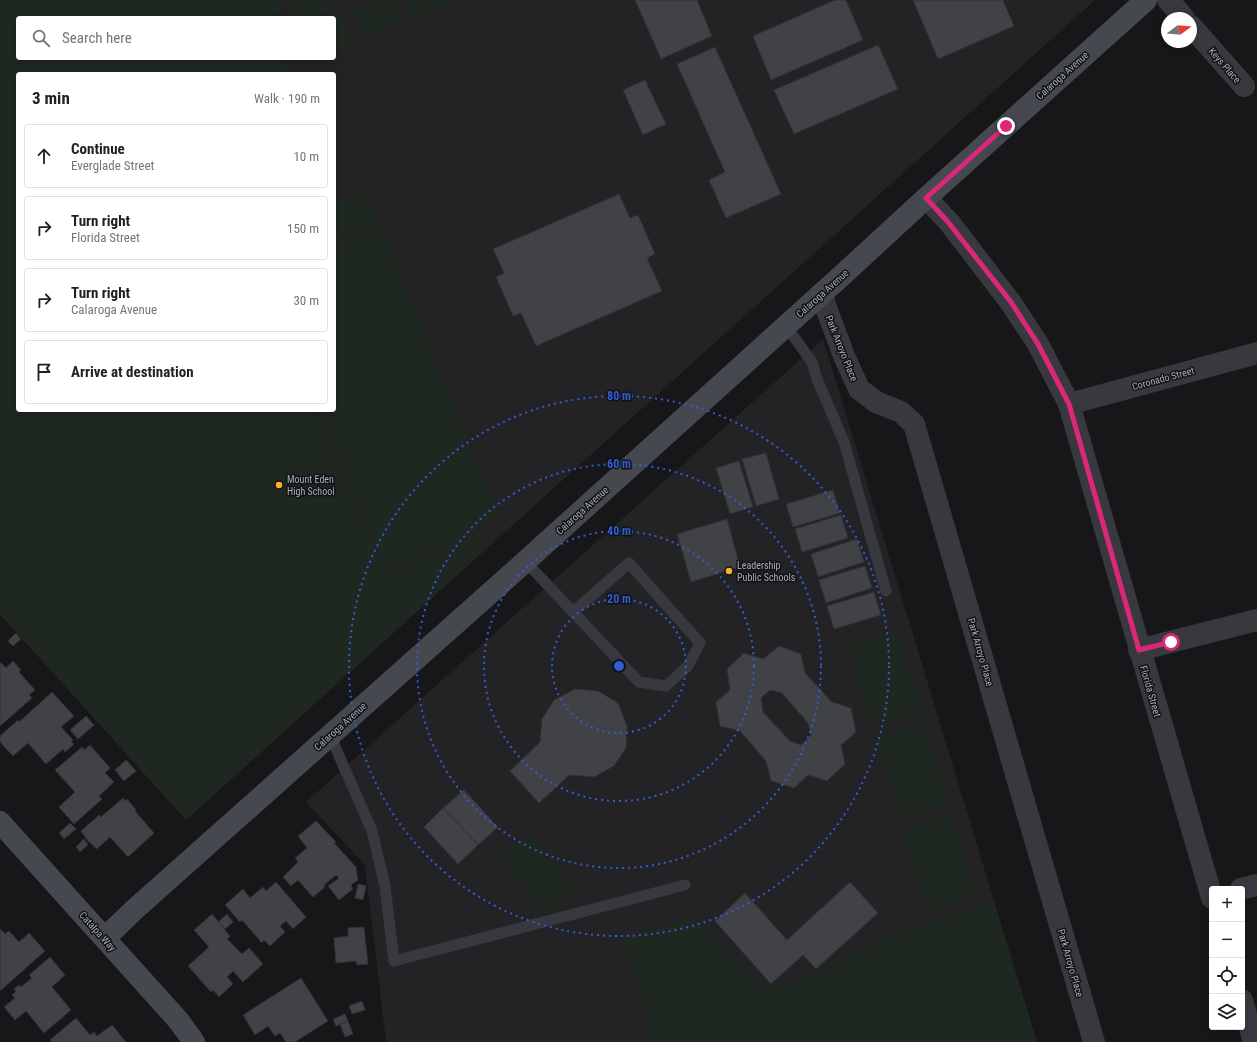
<!DOCTYPE html>
<meta charset="utf-8">
<style>
:root{--surface:#fff;--page:#f6f6f6;--text:#202124;--muted:#757577;--line:#e0e0e0}
body{margin:0;font-family:"Roboto Condensed",sans-serif;background:var(--page);color:var(--text)}
.controls{position:absolute;right:12px;bottom:12px;display:grid;overflow:hidden;border-radius:4px;box-shadow:0 2px 6px #0003}
.controls button{width:36px;height:36px;display:grid;place-items:center;padding:0;border:0;border-bottom:1px solid var(--line);background:var(--surface);color:var(--text);font:20px sans-serif}
.compass{position:absolute;left:1161px;top:12px;width:36px;height:36px;border-radius:50%;background:var(--surface);box-shadow:0 2px 6px #0003;rotate:74deg}
.stop{position:absolute;width:12px;height:12px;margin:-9px;border:3px solid #db2777;border-radius:50%;background:#fff}
.stop.end{background:#db2777;border-color:#fff;box-shadow:0 1px 4px #0008}
.list{margin:0;padding:0;list-style:none}
h2{display:flex;justify-content:space-between;align-items:center;height:52px;margin:0;padding:0 16px;font-size:17px}
h2 small{font-size:13px;font-weight:400;color:var(--muted)}
.list li{display:grid;grid-template-columns:26px 1fr auto;gap:12px;align-items:center;box-sizing:border-box;height:64px;margin:0 8px 8px;padding:0 8px;border:1px solid var(--line);border-radius:4px}
.list b{display:block;font-size:15px;white-space:nowrap}
.list p{margin:0;font-size:13px;white-space:nowrap;color:var(--muted)}
.list em{font-size:13px;font-style:normal;color:var(--muted)}
.icon{flex:none;width:22px;height:22px;fill:none;stroke:currentColor;stroke-width:2;stroke-linecap:round;stroke-linejoin:round}
.map{position:relative;flex:none;width:1257px;height:1042px;overflow:hidden}
.search{position:absolute;background:var(--surface);box-shadow:0 2px 6px #0003;left:16px;top:16px;width:320px;height:44px;display:flex;align-items:center;gap:10px;box-sizing:border-box;padding:0 14px;border-radius:4px;color:var(--muted);font-size:15px}
.panel{position:absolute;background:var(--surface);box-shadow:0 2px 6px #0003;left:16px;top:72px;width:320px;height:340px;border-radius:4px}
.map>svg:first-child{display:block}
</style>
<div class="map">
<svg width="1257" height="1042" viewBox="0 0 1257 1042">
<rect width="100%" height="100%" fill="#171719"/>
<g fill="#232326" fill-rule="evenodd">
<path d="M0 0H1095L186 820 0 614ZM18 18H334V58H18ZM18 74H334V410H18Z"/>
<polygon points="823,339 1037,1042 386,1042 365,865 306,802"/>
</g>
<g fill="#1f2820">
<polygon points="0,0 278,0 282,8 266,18 18,18 18,58 281,58 289,74 18,74 18,410 314,410 386,573 489,528 474,560 186,820 0,614"/>
<polygon points="287,0 333,0 337,8 313,18 295,18"/>
<polygon points="377,0 394,0 403,22 364,39 352,11"/>
<polygon points="407,0 453,0 414,17"/>
<polygon points="341,15 353,43 334,52 334,19"/>
<polygon points="363,190 376,222 334,242 334,204"/>
<polygon points="380,224 500,518 389,570 317,410 334,410 334,244"/>
<polygon points="897,629 922,712 872,726 848,644"/>
<polygon points="925,722 950,804 901,819 876,736"/>
<polygon points="952,814 976,896 927,911 903,829"/>
<polygon points="530,834 578,887 547,914 500,862"/>
<polygon points="994,902 1037,1042 654,1042 622,938 694,917 764,991 822,972 904,929"/>
</g>
<g fill="#414246" stroke="#313135" fill-rule="evenodd">
<polygon points="635,0 697,0 712,36 661,59"/>
<polygon points="835,0 846,0 863,40 771,80 753,36"/>
<polygon points="913,0 1003,0 1014,26 938,59"/>
<polygon points="878,45 898,89 794,134 774,90"/>
<polygon points="715,47 781,194 726,218 709,180 725,172 677,64"/>
<polygon points="645,80 666,124 643,135 623,90"/>
<polygon points="619,194 630,218 638,215 655,254 647,258 662,291 536,346 521,313 513,316 496,277 504,273 493,249"/>
<polygon points="766,453 779,499 756,506 742,459"/>
<polygon points="739,461 753,507 730,514 716,468"/>
<polygon points="833,490 840,513 793,527 786,504"/>
<polygon points="841,515 848,538 802,552 795,529"/>
<polygon points="727,519 740,567 691,582 677,534"/>
<polygon points="857,539 864,562 818,577 811,554"/>
<polygon points="865,566 872,588 826,603 819,580"/>
<polygon points="874,592 881,615 834,629 827,606"/>
<polygon points="16,633 21,639 13,646 8,641"/>
<path d="M779 646 801 654 805 673 832 702 851 708 856 732 841 745 845 764 827 781 808 775 794 788 771 781 766 761 740 731 720 726 716 702 730 690 727 669 744 653 763 659ZM770 690 782 693 808 723 811 736 801 745 790 741 763 712 761 698Z"/>
<polygon points="13,661 21,670 19,672 35,690 29,695 32,698 0,726 0,662 6,668"/>
<polygon points="575,689 598,691 618,703 627,726 626,748 614,766 594,777 569,775 539,803 510,771 540,742 542,719 554,700"/>
<polygon points="52,692 74,716 61,727 73,740 71,742 74,744 65,752 63,749 46,764 28,743 13,756 0,742 0,736 18,720 19,722"/>
<polygon points="86,716 94,725 78,739 70,730"/>
<polygon points="90,745 110,768 105,773 114,782 99,796 102,799 74,824 59,807 75,792 55,770 82,747 84,750"/>
<polygon points="126,760 136,771 124,781 115,770"/>
<polygon points="464,790 498,827 478,845 443,808"/>
<polygon points="123,798 125,801 127,799 136,810 135,811 154,833 128,857 110,837 97,849 88,841 81,831 99,815 101,817"/>
<polygon points="443,808 478,845 458,864 424,827"/>
<polygon points="316,821 336,842 334,843 356,867 358,880 351,885 353,889 339,900 328,886 339,878 336,875 324,885 325,887 313,897 298,880 291,886 283,877 298,862 295,858 307,848 298,836"/>
<polygon points="70,823 76,829 64,839 59,833"/>
<polygon points="84,839 88,845 80,852 76,847"/>
<polygon points="276,882 306,917 293,929 286,921 280,926 285,932 270,946 264,940 262,943 242,920 240,922 225,905 243,889 250,898 263,887 266,891"/>
<polygon points="850,882 878,913 816,969 803,955 771,984 715,921 745,893 787,940"/>
<polygon points="358,884 366,886 363,900 355,898"/>
<polygon points="212,914 230,936 227,939 242,954 249,948 263,964 243,982 233,971 227,977 233,984 219,997 213,990 211,992 188,966 209,947 194,930"/>
<polygon points="227,914 233,922 225,929 218,922"/>
<polygon points="364,927 368,964 357,965 356,961 336,963 334,938 348,936 348,928"/>
<polygon points="0,929 5,934 9,931 19,942 29,933 45,951 0,991"/>
<polygon points="50,957 65,975 52,987 71,1010 44,1033 26,1011 15,1020 4,1007 15,998 12,995 16,991 14,989 19,985 21,987 32,978 29,975"/>
<polygon points="301,978 328,1021 295,1042 286,1042 280,1033 275,1036 268,1026 255,1035 243,1015"/>
<polygon points="362,1001 365,1010 352,1014 349,1006"/>
<polygon points="345,1014 348,1021 336,1026 333,1019"/>
<polygon points="76,1018 90,1035 94,1032 97,1036 112,1025 126,1042 52,1042 50,1040"/>
<polygon points="348,1021 353,1034 345,1037 340,1024"/>
</g>
<g fill="none" stroke-linecap="round" stroke-linejoin="round">
<g stroke="#38393f" stroke-width="11">
<polyline points="786,326 812,362 817,379 844,442 886,591"/>
<polyline points="525,561 639,682 666,686 688,666 700,643 629,563 573,612"/>
<polyline points="330,735 372,831 385,886 394,961 685,885"/>
</g>
<g stroke="#38393f" stroke-width="22">
<polyline points="1168,0 1184,18"/>
<polyline points="1191,26 1244,86"/>
<polyline points="926,198 949,222 1011,303 1038,344 1069,404 1212,898"/>
<polyline points="821,294 844,356 859,389 876,402 901,412 914,424 1094,1042"/>
<polyline points="1069,404 1257,353"/>
<polyline points="1139,650 1257,620"/>
<polyline points="1241,889 1257,885"/>
<polyline points="1242,1000 1254,1042"/>
</g>
<g stroke="#46484f" stroke-width="22">
<polyline points="0,822 178,1020 194,1042"/>
<polyline points="105,938 134,910 517,569 838,279 926,198 1146,0"/>
</g>
</g>
<g fill="none" stroke-linecap="round" stroke-linejoin="round">
<polyline stroke="#db2777" stroke-width="5" points="1006,126 926,198 948,222 1011,302 1038,344 1069,404 1139,650 1171,642"/>
</g>
<g fill="none" stroke="#325cd4" stroke-width="2" stroke-dasharray="2 4">
<circle cx="619" cy="666" r="67"/>
<circle cx="619" cy="666" r="135"/>
<circle cx="619" cy="666" r="202"/>
<circle cx="619" cy="666" r="270"/>
</g>
<g fill="#fbb12d" stroke="#121214" stroke-width="1.5">
<circle cx="279" cy="485" r="4"/>
<circle cx="729" cy="571" r="4"/>
</g>
<g text-anchor="middle" stroke-width="3" stroke-linejoin="round" paint-order="stroke">
<g font-size="10" fill="#a9aeba" stroke="#121214">
<text transform="translate(1225 65) rotate(49)" y="4">Keys Place</text>
<text transform="translate(1062 75) rotate(-42)" y="4">Calaroga Avenue</text>
<text transform="translate(822 293) rotate(-42)" y="4">Calaroga Avenue</text>
<text transform="translate(842 348) rotate(68)" y="4">Park Arroyo Place</text>
<text transform="translate(1163 378) rotate(-15)" y="4">Coronado Street</text>
<text transform="translate(582 510) rotate(-42)" y="4">Calaroga Avenue</text>
<text transform="translate(981 652) rotate(74)" y="4">Park Arroyo Place</text>
<text transform="translate(1151 691) rotate(74)" y="4">Florida Street</text>
<text transform="translate(340 726) rotate(-42)" y="4">Calaroga Avenue</text>
<text transform="translate(98 931) rotate(48)" y="4">Catalpa Way</text>
<text transform="translate(1071 963) rotate(74)" y="4">Park Arroyo Place</text>
</g>
<g font-size="10" fill="#a9aeba" stroke="#121214" text-anchor="start">
<text x="287" y="483">Mount Eden<tspan x="287" dy="12">High School</tspan></text>
<text x="737" y="569">Leadership<tspan x="737" dy="12">Public Schools</tspan></text>
</g>
</g>
<circle cx="619" cy="666" r="6" fill="#325cd4" stroke="#121214" stroke-width="2"/>
<g font-size="12" text-anchor="middle" font-weight="bold" fill="#325cd4" stroke="#121214" stroke-width="3" stroke-linejoin="round" paint-order="stroke">
<text x="619" y="400">80 m</text>
<text x="619" y="468">60 m</text>
<text x="619" y="535">40 m</text>
<text x="619" y="603">20 m</text>
</g>
</svg>
<div class="controls">
<button>+</button>
<button>−</button>
<button><svg class="icon" aria-label="locate" viewBox="0 0 24 24"><circle cx="12" cy="12" r="6"/><path d="M12 2v4M12 18v4M2 12h4M18 12h4"/></svg></button>
<button><svg class="icon" aria-label="layers" viewBox="0 0 24 24"><path d="M12 4l9 5-9 5-9-5zM3 14l9 5 9-5"/></svg></button>
</div>
<svg class="compass" viewBox="-18 -18 36 36"><path d="M0-13l5 13h-10z" fill="#e53935"/><path d="M0 13l5-13h-10z" fill="#757577"/></svg>
<div class="stop" style="left:1171px;top:642px"></div>
<div class="stop end" style="left:1006px;top:126px"></div>
<div class="search"><svg class="icon" aria-label="search" viewBox="0 0 24 24"><circle cx="10" cy="10" r="6"/><path d="M15 15l6 6"/></svg>Search here</div>
<section class="panel">
<h2>3 min<small>Walk · 190 m</small></h2>
<ul class="list">
<li><svg class="icon" aria-label="ahead" viewBox="0 0 24 24"><path d="M12 20V5M6 11l6-6 6 6"/></svg><div><b>Continue</b><p>Everglade Street</p></div><em>10 m</em></li>
<li><svg class="icon" aria-label="right" viewBox="0 0 24 24"><path d="M7 20v-9h11M14 6l5 5-5 5"/></svg><div><b>Turn right</b><p>Florida Street</p></div><em>150 m</em></li>
<li><svg class="icon" aria-label="right" viewBox="0 0 24 24"><path d="M7 20v-9h11M14 6l5 5-5 5"/></svg><div><b>Turn right</b><p>Calaroga Avenue</p></div><em>30 m</em></li>
<li><svg class="icon" aria-label="arrive" viewBox="0 0 24 24"><path d="M6 21V4h12l-3 4 3 4H6"/></svg><div><b>Arrive at destination</b></div></li>
</ul>
</section>
</div>
